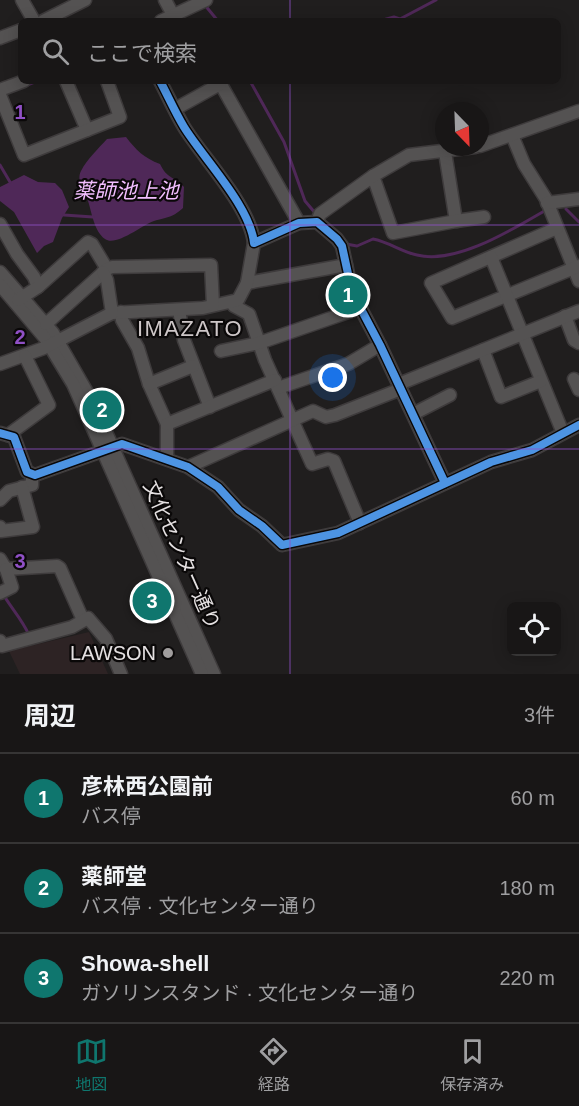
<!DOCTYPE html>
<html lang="ja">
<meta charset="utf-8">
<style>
:root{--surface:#181616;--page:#252323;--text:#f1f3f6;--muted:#9f9fa1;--line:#363535;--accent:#0f766e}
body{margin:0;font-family:Helvetica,"Noto Sans JP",sans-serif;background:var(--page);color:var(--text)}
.controls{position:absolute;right:18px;bottom:18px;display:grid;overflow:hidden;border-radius:9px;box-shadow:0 3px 15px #0003}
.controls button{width:54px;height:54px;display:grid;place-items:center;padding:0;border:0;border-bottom:2px solid var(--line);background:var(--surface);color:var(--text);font:30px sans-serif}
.compass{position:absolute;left:435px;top:102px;width:54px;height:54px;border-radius:50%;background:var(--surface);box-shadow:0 3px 15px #0003;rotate:157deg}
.you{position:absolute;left:333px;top:378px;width:21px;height:21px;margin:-15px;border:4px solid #fff;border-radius:50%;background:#1a73e8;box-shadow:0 0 0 9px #1a73e833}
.badge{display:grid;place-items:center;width:39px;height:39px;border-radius:50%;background:var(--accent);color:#fff;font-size:20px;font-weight:700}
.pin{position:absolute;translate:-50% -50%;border:3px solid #fff;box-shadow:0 2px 6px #0006}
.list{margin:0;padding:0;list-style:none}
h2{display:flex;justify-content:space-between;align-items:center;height:78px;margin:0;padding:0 24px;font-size:26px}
h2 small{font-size:20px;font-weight:400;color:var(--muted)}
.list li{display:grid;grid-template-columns:39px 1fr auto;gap:18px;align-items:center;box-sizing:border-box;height:90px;padding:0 24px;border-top:2px solid var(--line)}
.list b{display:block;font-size:22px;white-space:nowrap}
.list p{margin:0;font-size:20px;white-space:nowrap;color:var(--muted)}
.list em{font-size:20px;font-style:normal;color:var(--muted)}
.icon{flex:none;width:33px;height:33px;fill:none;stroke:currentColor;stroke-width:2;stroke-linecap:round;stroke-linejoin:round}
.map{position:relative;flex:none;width:579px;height:674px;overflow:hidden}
.search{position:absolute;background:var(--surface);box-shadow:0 3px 15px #0003;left:18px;right:18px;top:18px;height:66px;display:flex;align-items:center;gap:15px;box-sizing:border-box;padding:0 21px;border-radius:9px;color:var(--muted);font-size:22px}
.sheet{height:348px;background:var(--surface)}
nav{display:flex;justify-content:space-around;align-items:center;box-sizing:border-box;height:84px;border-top:2px solid var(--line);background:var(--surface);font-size:16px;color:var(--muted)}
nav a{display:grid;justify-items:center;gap:3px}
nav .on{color:var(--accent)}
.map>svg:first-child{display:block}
</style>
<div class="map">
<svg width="579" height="674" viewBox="0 0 579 674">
<rect width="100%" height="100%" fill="#201e1e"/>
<polygon fill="#2d2324" points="89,632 108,674 20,674 9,651"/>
<g fill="#4f2858">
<path d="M126 137C136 150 144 158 160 164 167 179 174 176 184 187L183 208C172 218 167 217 154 221 142 225 116 247 105 239 94 231 92 213 88 201 84 192 76 180 81 171 87 159 99 148 107 139Z"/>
<polygon points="24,175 38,182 55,183 62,190 69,207 62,218 53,242 44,246 37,253 14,212 0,201 0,187"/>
</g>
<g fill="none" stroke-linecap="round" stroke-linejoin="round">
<g stroke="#4f2858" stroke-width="3">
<polyline points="204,4 218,21"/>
<polyline points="379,21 394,17 400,19 436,0"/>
<polyline points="250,81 284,142 305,201 316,214"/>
<polyline points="25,86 37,81"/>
<polyline points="0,165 10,182"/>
<polyline points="566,209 579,222"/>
<polyline points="64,215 93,217"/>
<path d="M346 244 357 246 373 239C389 242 402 252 417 255 456 265 513 229 546 210"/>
<path d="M3 594C11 608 22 619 29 635"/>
</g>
<g stroke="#3e3b3c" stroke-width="15">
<g id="minor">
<polyline points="22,0 34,21"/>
<polyline points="165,0 173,15"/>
<polyline points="43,21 85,0"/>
<polyline points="161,21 206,0"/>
<polyline points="0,38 21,30"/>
<polyline points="66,81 87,130"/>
<path d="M160 81C168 96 175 112 184 127 203 158 250 206 254 243L299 223 317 222 337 239 342 246 352 292 380 345 445 483"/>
<polyline points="219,81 299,223"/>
<polyline points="0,90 24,81"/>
<polyline points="0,95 24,155 120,117 107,81"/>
<polyline points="175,109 220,84"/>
<polyline points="512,135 524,164 546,199 579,281"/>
<polyline points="480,146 579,111"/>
<polyline points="445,152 456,221"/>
<polyline points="373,176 393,233 456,221 484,217"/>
<polyline points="547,203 579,199"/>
<polyline points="317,222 320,214 373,176 409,155 475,147"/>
<polyline points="0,224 17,254 34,277 38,287"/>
<polyline points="557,228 431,283 452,318 579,266"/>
<polyline points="491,257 563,433"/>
<polyline points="0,272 53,333 92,401 214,674"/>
<polyline points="247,283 346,265"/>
<polyline points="0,285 45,338 73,384 202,674"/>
<polyline points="18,300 38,287 88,242 92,244 107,269"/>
<polyline points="231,302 234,306 249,314 265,360 312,464 328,459 334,461 360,523"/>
<polyline points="179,310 184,340 210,407"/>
<polyline points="121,312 122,320 138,348 149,384 167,424 167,459"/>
<polyline points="112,313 203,308 238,300 247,283 254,243"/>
<polyline points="565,316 574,340 579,343"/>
<polyline points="46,324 107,269 112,267 211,265 213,305"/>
<polyline points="483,350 501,397 541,381"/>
<polyline points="221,351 259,343 360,308"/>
<polyline points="0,364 44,348 112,313 107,280 103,272"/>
<polyline points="574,379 579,390"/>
<polyline points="149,384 193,366"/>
<polyline points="399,384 579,311"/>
<polyline points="278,388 348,364 380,345"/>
<polyline points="413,414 450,395"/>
<polyline points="167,424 275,380"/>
<polyline points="0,433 14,437 27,472 35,475 122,444 188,467 218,487 239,510 262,526 282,545 338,533 491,462 532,450 579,425"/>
<polyline points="8,435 49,405 25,356"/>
<polyline points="188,467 313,411 326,417 335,415 401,389"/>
<polyline points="0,500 9,491 32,485 32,474"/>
<polyline points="0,527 1,531 33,527 22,487"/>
<polyline points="0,559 6,569 57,566 60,568 83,620"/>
<polyline points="0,593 12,587 6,569"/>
<polyline points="0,641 2,646 72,627 88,618 106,639 121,674"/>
</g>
</g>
<use href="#minor" stroke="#545252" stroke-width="12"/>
<g stroke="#0a0808" stroke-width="11">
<g id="cycleway">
<path d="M160 81C168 96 175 112 184 127 203 158 250 206 254 243L299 223 317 222 337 239 342 246 352 292 380 345 445 483"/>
<polyline points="0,433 14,437 27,472 35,475 122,444 188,467 218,487 239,510 262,526 282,545 338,533 491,462 532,450 579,425"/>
</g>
</g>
<use href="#cycleway" stroke="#4d94e3" stroke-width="8"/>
</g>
<path fill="none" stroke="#9050c6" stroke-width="1.5" stroke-opacity="0.55" d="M290 0V21M290 81V674M0 225H579M0 449H579"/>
<circle fill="#a09d9d" stroke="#0a0808" stroke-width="2" cx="168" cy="653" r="6"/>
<g text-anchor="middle" stroke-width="4.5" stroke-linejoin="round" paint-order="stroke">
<g font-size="20" fill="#e5e1e2" stroke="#0a0808">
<text transform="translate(182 555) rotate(66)" y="7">文化センター通り</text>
</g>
<g font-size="20" fill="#e5e1e2" stroke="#0a0808" text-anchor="end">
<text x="156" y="660">LAWSON</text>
</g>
<g font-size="21" font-style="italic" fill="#f1bdfe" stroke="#0a0808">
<text x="126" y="198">薬師池上池</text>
</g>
<g font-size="22" letter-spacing="1.5" fill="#cec7c8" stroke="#0a0808">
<text x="190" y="336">IMAZATO</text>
</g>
</g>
<g font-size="20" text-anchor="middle" font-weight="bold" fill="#9050c6" stroke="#0a0808" stroke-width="4.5" stroke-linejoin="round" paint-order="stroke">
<text x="20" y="119">1</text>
<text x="20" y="344">2</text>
<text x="20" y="568">3</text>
</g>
</svg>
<div class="controls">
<button><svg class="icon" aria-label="locate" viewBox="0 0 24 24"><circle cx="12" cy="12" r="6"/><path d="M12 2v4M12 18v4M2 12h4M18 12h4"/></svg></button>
</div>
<svg class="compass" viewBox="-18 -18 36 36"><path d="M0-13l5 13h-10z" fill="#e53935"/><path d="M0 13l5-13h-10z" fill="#9f9fa1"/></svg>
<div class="you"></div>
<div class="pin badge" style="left:348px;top:295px">1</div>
<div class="pin badge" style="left:102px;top:410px">2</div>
<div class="pin badge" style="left:152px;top:601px">3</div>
<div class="search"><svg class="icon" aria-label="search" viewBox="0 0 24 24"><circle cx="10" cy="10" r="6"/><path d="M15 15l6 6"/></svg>ここで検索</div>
</div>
<section class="sheet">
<h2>周辺<small>3件</small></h2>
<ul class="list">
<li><span class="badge">1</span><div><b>彦林西公園前</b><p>バス停</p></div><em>60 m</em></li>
<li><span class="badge">2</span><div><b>薬師堂</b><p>バス停 · 文化センター通り</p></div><em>180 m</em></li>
<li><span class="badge">3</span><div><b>Showa-shell</b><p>ガソリンスタンド · 文化センター通り</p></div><em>220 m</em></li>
</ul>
</section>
<nav>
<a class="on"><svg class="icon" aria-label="map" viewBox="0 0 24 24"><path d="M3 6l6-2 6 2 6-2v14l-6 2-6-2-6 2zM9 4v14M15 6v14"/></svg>地図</a>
<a><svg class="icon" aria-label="directions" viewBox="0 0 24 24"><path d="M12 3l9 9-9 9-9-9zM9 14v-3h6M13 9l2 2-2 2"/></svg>経路</a>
<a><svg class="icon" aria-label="saved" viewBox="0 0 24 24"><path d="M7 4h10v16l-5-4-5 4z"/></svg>保存済み</a>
</nav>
